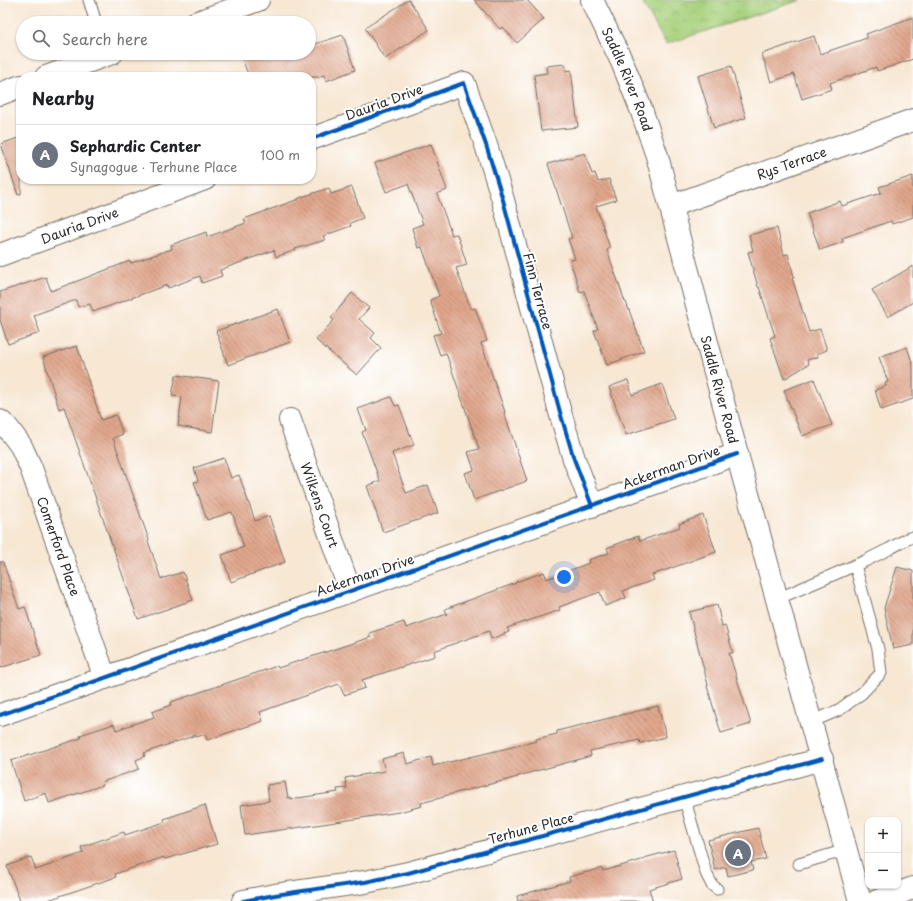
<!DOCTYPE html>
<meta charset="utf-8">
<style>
:root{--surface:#fff;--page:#f2f2f2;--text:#202124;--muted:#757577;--line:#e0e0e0;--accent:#1f6fb2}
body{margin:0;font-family:"Playpen Sans",sans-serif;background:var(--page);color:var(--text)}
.controls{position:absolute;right:12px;bottom:12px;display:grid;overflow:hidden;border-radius:8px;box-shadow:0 1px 3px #0004}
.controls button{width:36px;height:36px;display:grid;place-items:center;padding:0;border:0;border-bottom:1px solid var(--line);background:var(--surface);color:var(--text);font:20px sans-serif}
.you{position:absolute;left:564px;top:577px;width:14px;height:14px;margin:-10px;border:3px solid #fff;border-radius:50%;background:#1a73e8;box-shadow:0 0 0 6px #1a73e833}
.badge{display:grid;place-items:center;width:26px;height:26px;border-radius:50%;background:var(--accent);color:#fff;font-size:13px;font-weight:700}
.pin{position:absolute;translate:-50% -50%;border:2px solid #fff;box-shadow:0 1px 4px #0006}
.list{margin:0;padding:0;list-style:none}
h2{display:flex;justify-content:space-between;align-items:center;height:52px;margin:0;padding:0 16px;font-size:17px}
h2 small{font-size:13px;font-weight:400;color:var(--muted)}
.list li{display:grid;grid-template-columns:26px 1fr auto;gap:12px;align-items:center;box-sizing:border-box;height:60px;padding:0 16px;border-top:1px solid var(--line)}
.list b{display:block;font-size:15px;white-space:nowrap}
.list p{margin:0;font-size:13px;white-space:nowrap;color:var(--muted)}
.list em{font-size:13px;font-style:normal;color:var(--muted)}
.icon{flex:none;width:22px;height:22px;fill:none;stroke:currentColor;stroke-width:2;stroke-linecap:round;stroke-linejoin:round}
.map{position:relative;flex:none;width:913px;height:901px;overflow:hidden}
.search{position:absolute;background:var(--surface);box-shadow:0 1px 3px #0004;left:16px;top:16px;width:300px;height:44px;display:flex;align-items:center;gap:10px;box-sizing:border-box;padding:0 14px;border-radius:22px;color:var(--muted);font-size:15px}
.panel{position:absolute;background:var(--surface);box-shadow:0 1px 3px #0004;left:16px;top:72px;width:300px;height:112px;border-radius:16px}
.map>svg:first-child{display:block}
</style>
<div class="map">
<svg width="913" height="901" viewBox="0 0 913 901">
<defs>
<pattern id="park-crowns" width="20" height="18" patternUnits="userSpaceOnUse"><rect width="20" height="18" fill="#a8d17d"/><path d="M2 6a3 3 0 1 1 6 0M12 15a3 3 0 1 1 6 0" fill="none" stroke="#91b46c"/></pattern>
<pattern id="building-back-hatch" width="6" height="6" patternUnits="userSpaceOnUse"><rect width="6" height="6" fill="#e0a68b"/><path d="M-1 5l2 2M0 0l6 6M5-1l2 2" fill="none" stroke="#b68772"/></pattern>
</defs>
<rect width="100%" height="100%" fill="#fff"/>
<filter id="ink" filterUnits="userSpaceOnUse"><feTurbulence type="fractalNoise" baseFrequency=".025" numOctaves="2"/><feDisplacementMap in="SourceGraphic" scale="8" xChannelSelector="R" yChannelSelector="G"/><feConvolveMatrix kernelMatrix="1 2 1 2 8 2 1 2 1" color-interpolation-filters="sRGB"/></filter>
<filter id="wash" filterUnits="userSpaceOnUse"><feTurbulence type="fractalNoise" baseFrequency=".012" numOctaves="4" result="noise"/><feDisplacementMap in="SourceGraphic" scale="16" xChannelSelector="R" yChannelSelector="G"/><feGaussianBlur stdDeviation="0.9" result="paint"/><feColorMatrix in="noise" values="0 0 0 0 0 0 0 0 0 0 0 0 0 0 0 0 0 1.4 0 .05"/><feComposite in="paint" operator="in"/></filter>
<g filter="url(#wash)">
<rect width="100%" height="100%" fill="#f7e7d3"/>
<polygon fill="url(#park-crowns)" stroke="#6a7e54" points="641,0 801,0 666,44"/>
<g id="blocks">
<g fill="url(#building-back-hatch)">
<polygon points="408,0 409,0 429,30 385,59 365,28"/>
<polygon points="474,0 527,0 544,19 517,43 503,27 500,29"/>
<polygon points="913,17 913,59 877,71 876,67 830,83 832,89 802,99 794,74 771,82 762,54 814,36 820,54 867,38 866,34"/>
<polygon points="343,35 355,70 326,81 324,75 319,77 249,77 242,58 255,53 309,53 309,46"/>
<polygon points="565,64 566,71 571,70 578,127 541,131 534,75 547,73 546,66"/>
<polygon points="731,66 746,118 714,128 698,76"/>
<polygon points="21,137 21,194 18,195 1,144"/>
<polygon points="431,144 447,190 437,194 452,235 457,234 467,265 456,268 471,309 475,308 487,341 481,343 505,412 504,412 527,481 474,500 465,473 474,470 468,452 479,449 446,353 440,355 433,335 441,333 430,300 439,296 422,247 418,248 412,228 423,224 408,184 386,192 375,163"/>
<polygon points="585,153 592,174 595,173 598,182 609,179 616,200 596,206 610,248 607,250 625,302 626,302 644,351 607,365 594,331 598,329 584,291 580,292 570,260 575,259 568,239 572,238 548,164"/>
<polygon points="913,176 913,217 892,224 891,221 842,238 843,242 820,250 807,213 840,201 842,206 881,193 879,187"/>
<polygon points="352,187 363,218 350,223 351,226 323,236 325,240 295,249 296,250 276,257 274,250 220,270 222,276 202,283 200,276 168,288 167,285 93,312 90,304 78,307 76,300 34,315 40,333 8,344 0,320 0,292 46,277 51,291 130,261 131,263 172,249 171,245 206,232 207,237 246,223 244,219 299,199 299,198 329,188 331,194"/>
<polygon points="777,228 784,255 788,254 794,277 792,278 809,332 820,329 827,350 817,354 818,357 807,360 809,364 784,379 770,338 775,336 759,287 758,287 748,252 753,251 749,235"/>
<polygon points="913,266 913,302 888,317 872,290"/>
<polygon points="352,293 369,308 359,319 375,333 371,338 381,348 357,375 316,340 334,320 331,318"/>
<polygon points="278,309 290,342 228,365 216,331"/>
<polygon points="77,346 101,420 116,415 123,434 113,438 149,540 148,541 161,579 183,572 193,600 138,619 64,407 59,409 43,357"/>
<polygon points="907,347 913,365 913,399 881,410 875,390 886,386 885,383 888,382 879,357"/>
<polygon points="176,375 219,381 212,432 178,426 182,397 172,396"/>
<polygon points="814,379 832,425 802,436 784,390"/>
<polygon points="628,380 632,395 662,384 674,419 626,435 609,387"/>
<polygon points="391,397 395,406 399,405 414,445 392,453 406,493 428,485 438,513 383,532 367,486 380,481 362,432 366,430 358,409"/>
<polygon points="224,458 231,478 239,475 255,521 269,516 285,562 231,582 222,555 244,547 232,512 207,520 194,482 198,481 194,468"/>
<polygon points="703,515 716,552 652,575 654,580 623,591 626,598 605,606 600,592 559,607 560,610 507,628 509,632 491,639 489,631 434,651 435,656 362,680 365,688 344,695 339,684 260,712 263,721 207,740 205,734 197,737 196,735 144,753 145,756 136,760 139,769 102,782 103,785 49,803 46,793 24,801 11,761 81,738 80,735 114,724 116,730 154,717 152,712 171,705 171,702 277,666 278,668 371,637 369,633 404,622 406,628 447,614 445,609 516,583 516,582 544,572 547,579 589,563 588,560 609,553 607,548 638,536 640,541 680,527 679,524"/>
<polygon points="0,562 3,562 19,609 25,607 41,655 0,668"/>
<polygon points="897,567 913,571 913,645 893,649 884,608"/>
<polygon points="717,605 722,626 725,625 733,653 729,653 751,724 721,733 707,686 708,685 689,612"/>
<polygon points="658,706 666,737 640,743 639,740 590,751 591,756 518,776 518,777 444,796 444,797 421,803 422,806 399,812 323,824 245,835 241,805 269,801 267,785 285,782 288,798 291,797 291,799 338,792 337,789 347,788 345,778 385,771 382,759 404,753 407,764 431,757 433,766 537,741 536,739 557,734 557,731"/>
<polygon points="205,805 217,844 165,859 164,857 115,874 116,877 45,901 20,901 7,866 31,857 36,870 83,853 81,847 124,832 125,835 165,822 164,819"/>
<polygon points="758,828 766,859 751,862 753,870 728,876 726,867 715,870 708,840"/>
<polygon points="674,850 682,879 649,889 653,901 518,901 517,896 570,881 569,877 602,868 603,871 645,859 644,858"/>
</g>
</g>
</g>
<g filter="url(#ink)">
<use href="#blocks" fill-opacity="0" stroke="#726d66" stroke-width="1"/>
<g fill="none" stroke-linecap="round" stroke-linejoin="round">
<g stroke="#726d66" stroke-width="13">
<g id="lane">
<polyline points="89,0 96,23"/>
<polyline points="777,599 865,561 889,549 907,539 913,537"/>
<polyline points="811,722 839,710 862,693 881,673 878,649 855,565"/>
<polyline points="684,797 706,873 712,885 717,889"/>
<polyline points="799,864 846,850"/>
</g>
</g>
<g stroke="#726d66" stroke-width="24">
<g id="street">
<polyline points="311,139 464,83 486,145 503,200 560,412 574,459 592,506"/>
<path id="s1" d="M671 206 913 120"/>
<path id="s2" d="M0 255 205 179"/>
<path id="s3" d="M290 420 350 591"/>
<path id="s4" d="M0 421 7 427 21 446 31 468 105 678"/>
<polyline points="0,715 737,454"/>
<polyline points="243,901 275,895 365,882 408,873 822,759"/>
<polyline points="877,901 913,888"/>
</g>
</g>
<g stroke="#726d66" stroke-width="24">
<g id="secondary">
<path id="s5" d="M592 0 622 62 641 109 657 156 737 454 860 901"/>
<polyline points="195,23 258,0"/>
<polyline points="46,77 112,53"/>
<polyline points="0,94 21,86"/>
</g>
</g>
<use href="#lane" stroke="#fff" stroke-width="11"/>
<use href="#street" stroke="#fff" stroke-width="22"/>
<use href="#secondary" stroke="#fff" stroke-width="22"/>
<g stroke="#fff" stroke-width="6">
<g id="cycleway">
<polyline points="311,139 464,83 486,145 503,200 560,412 574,459 592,506"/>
<polyline points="0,715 737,454"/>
<polyline points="243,901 275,895 365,882 408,873 822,759"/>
</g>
</g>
<use href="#cycleway" stroke="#0057b8" stroke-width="4"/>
</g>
</g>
<g text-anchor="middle" stroke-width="4" stroke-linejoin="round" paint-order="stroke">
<g font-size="13" fill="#2b2b2b" stroke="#fff">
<text dy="5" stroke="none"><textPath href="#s5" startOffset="87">Saddle River Road</textPath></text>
<text transform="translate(384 102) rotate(-20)" y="5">Dauria Drive</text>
<text dy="5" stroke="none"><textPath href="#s1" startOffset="128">Rys Terrace</textPath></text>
<text dy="5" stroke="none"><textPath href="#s2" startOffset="85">Dauria Drive</textPath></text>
<text transform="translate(538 291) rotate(75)" y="5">Finn Terrace</text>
<text dy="5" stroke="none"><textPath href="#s5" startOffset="411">Saddle River Road</textPath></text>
<text transform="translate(671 467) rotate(-20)" y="5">Ackerman Drive</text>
<text dy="5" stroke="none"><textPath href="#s3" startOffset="90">Wilkens Court</textPath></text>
<text dy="5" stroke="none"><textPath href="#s4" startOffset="140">Comerford Place</textPath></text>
<text transform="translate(365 575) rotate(-19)" y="5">Ackerman Drive</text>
<text transform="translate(531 828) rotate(-15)" y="5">Terhune Place</text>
</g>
</g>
</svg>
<div class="controls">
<button>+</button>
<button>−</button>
</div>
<div class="you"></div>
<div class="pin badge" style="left:738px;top:853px;background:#6b7280">A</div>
<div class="search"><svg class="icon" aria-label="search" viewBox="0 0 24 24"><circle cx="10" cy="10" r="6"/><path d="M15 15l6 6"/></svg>Search here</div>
<section class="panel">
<h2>Nearby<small></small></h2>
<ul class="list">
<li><span class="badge" style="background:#6b7280">A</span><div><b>Sephardic Center</b><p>Synagogue · Terhune Place</p></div><em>100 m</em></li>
</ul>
</section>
</div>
